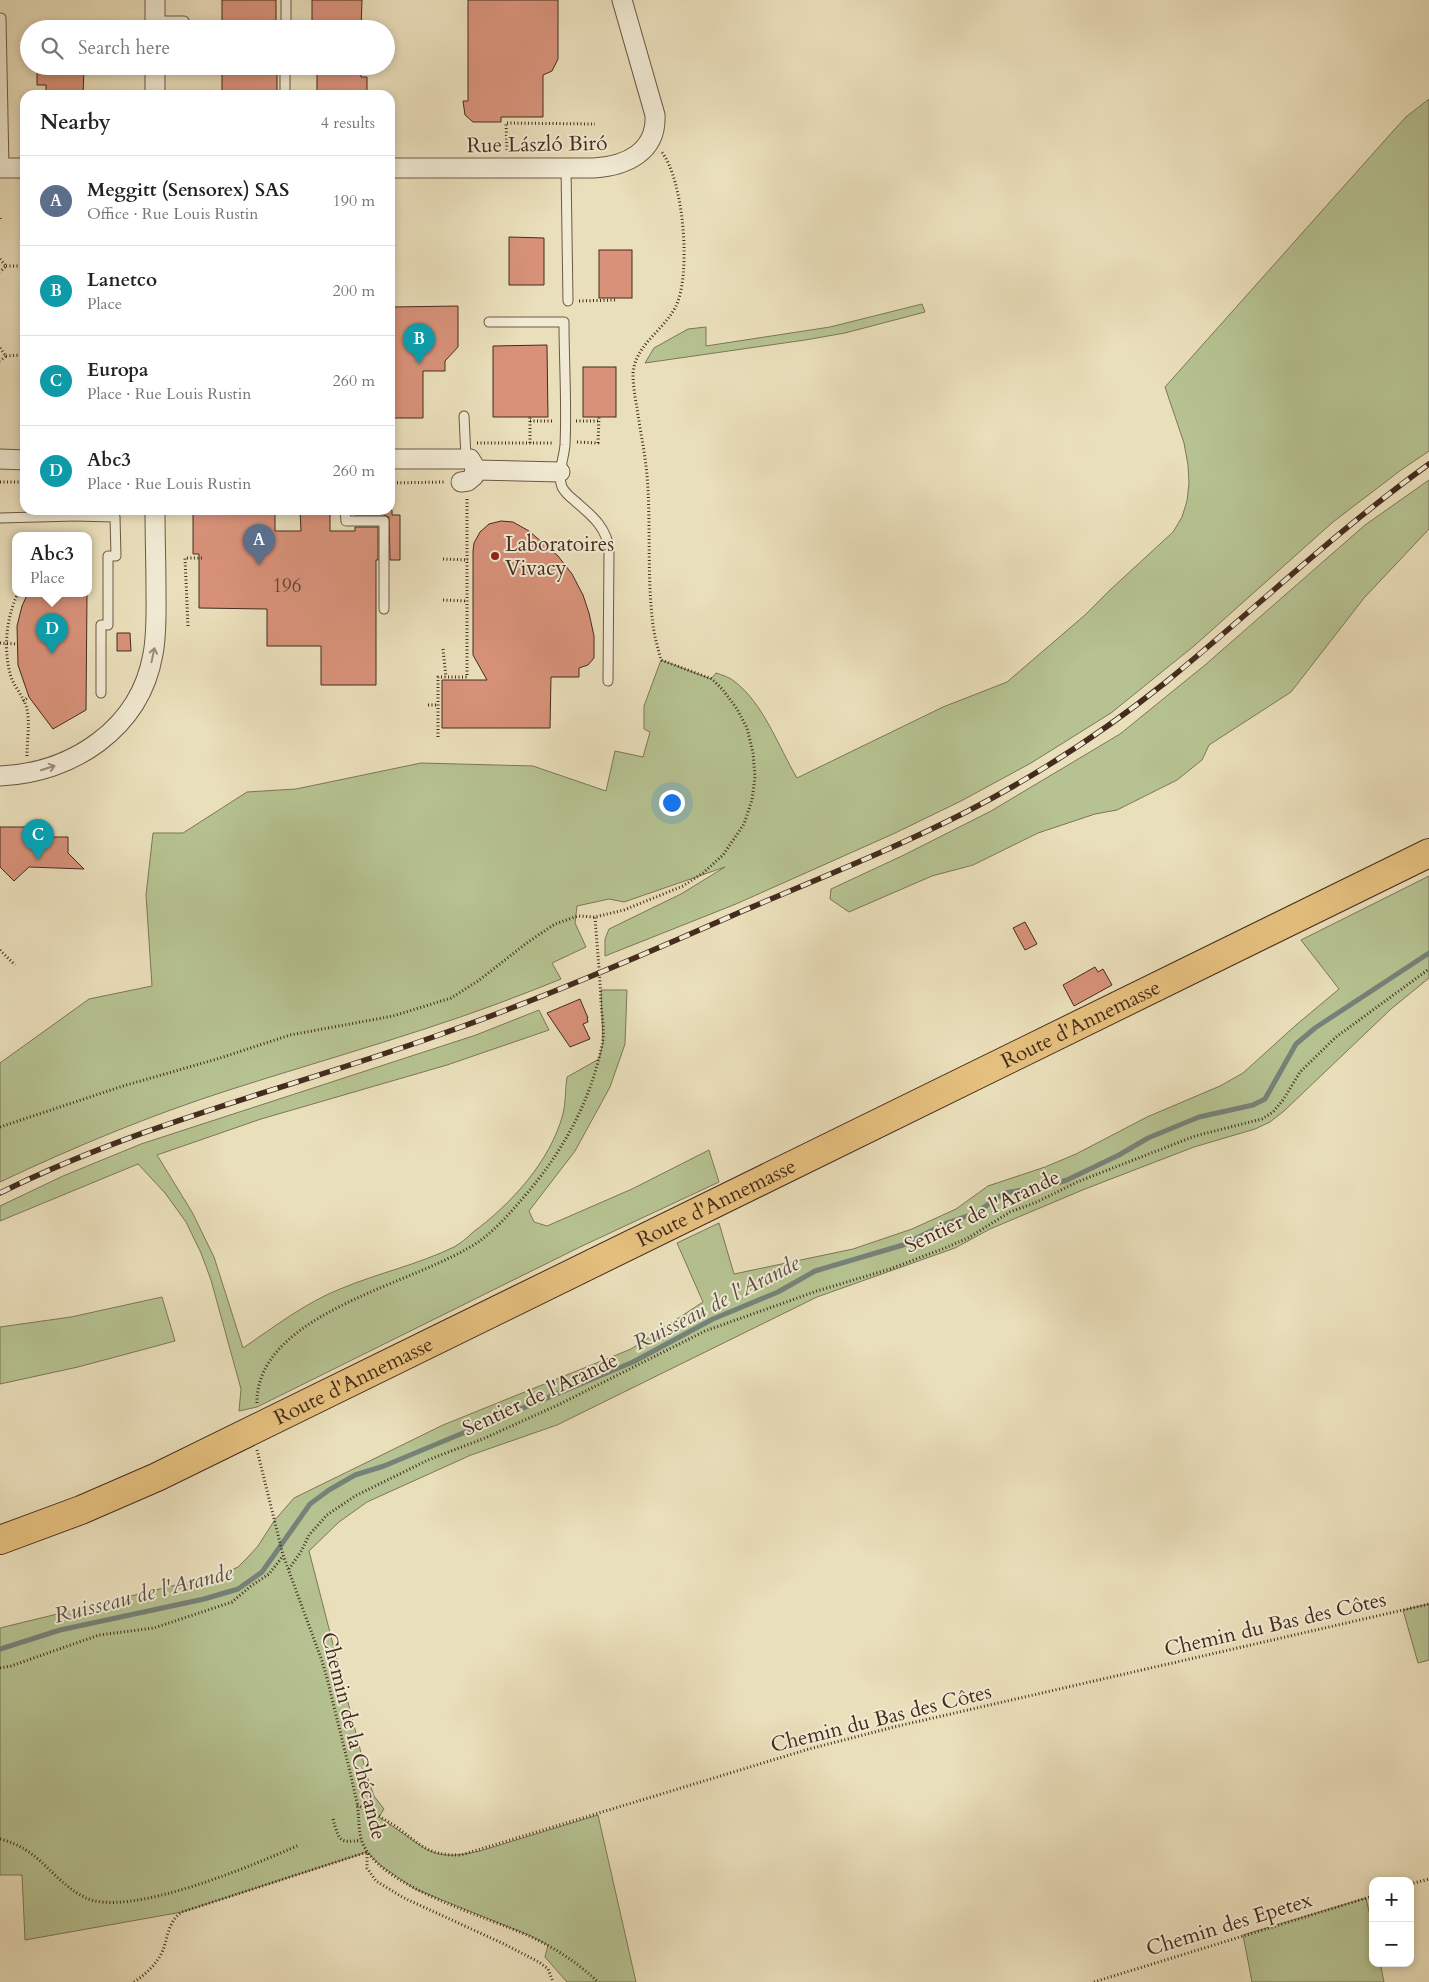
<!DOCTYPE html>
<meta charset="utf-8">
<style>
:root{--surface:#fff;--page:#f2f2f2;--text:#222;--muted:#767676;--line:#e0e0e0;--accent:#8f2418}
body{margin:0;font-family:Cardo,serif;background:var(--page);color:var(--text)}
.controls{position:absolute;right:15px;bottom:15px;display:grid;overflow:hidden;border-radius:10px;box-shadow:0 2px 8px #0003}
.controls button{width:45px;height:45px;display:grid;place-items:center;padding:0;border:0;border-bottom:1px solid var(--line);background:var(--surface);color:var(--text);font:25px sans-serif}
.you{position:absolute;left:671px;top:802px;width:18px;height:18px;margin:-12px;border:4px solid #fff;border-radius:50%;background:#1a73e8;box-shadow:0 0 0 8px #1a73e833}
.badge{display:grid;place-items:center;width:32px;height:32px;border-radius:50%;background:var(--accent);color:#fff;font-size:16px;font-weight:700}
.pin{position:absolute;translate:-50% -41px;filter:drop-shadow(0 1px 2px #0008)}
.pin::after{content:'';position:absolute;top:26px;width:18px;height:15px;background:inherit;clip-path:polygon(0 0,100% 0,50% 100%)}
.popup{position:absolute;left:12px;top:532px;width:80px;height:65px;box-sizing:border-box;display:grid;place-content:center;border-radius:10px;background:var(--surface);filter:drop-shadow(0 1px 4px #0005);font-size:16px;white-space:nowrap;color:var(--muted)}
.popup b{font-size:19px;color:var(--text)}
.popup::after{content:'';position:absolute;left:50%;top:100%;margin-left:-10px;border:10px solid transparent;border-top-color:var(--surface)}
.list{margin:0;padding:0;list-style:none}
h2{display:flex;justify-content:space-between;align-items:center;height:65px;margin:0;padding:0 20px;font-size:21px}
h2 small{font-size:16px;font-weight:400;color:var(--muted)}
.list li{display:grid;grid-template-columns:32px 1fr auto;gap:15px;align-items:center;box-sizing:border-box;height:90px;padding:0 20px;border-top:1px solid var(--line)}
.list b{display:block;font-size:19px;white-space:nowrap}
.list p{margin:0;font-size:16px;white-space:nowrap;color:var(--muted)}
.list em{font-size:16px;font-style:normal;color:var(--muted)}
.icon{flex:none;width:28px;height:28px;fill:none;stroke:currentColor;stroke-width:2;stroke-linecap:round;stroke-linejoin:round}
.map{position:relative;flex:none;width:1429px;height:1982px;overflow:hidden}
.search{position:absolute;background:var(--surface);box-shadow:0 2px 8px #0003;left:20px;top:20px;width:375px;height:55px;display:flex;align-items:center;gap:12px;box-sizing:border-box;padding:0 18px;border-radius:28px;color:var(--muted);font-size:19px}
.panel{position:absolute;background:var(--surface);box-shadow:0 2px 8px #0003;left:20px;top:90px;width:375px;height:425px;border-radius:15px}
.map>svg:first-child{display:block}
</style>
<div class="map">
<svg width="1429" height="1982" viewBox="0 0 1429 1982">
<rect width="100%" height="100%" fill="#eadfbb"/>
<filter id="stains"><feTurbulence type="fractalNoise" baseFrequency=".004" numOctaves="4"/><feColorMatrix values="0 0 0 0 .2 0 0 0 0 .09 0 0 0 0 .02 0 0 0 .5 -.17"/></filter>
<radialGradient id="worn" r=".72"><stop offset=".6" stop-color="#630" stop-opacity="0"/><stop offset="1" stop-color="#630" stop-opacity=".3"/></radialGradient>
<g fill="#b6c291" stroke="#7d7657">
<path d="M1429 99V451L1401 470 1333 522 1194 646 1111 713 1031 763 961 801 893 834 736 904 605 956V939L609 929 681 894 725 867 624 902 609 899 577 906 575 923 586 947 552 963 561 979 536 989C436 1029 332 1057 229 1090 151 1115 74 1147 0 1182V1063L89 999 152 986 146 895 153 833H183L247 792 296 789 421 763 533 766 606 791 615 751 643 757 650 732 644 729V706L661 660 711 679 716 673C722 675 729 677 734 681 764 704 778 746 797 778L943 707 1007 682 1085 615 1110 590 1173 532 1182 517 1187 501 1189 483 1188 465 1184 443 1165 387 1394 130 1406 117Z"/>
<polygon points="922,304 925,312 845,333 805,340 645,363 654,348 688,329 706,327 706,346 830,327"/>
<polygon points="1429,480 1429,529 1364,598 1291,692 1209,745 1202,760 1177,780 1117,810 1095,814 1038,833 973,865 932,876 849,912 830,899 831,889 904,855 991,811 1120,734 1205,665 1365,525"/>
<path d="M1429 876V978L1391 1009 1284 1111 1270 1122 1255 1129 1194 1147 1085 1189 990 1229 955 1248 817 1297 557 1425 471 1455 367 1502 339 1522 309 1551 367 1776 374 1796 384 1809 379 1817 424 1848C443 1859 460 1855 480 1851L598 1815 636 1982H567L545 1957 548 1945 531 1936 415 1889 380 1865 367 1852 182 1912 25 1940 22 1875H0V1628L225 1573 238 1567 248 1557 258 1546 274 1521 294 1498 443 1425 631 1349 703 1302 677 1243 719 1223 734 1274 853 1249 912 1229 956 1209 988 1186 1045 1167 1076 1154 1147 1117 1220 1086 1243 1073 1296 1025 1339 989 1301 940Z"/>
<path d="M601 990H627L625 1044 610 1087 575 1151 529 1211 534 1222 547 1226 632 1189 709 1150 719 1182 580 1247 257 1407 239 1411 241 1389 211 1280 201 1253 186 1222 165 1193 138 1164 0 1221V1206L63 1176 141 1144 476 1035 539 1010 549 1030 447 1065 261 1119 157 1155 192 1212 214 1257 243 1348C274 1327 305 1303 340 1289 378 1273 417 1265 454 1247 461 1243 467 1238 472 1233 511 1204 550 1162 563 1114 566 1103 565 1089 567 1077L599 1059 603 1043Z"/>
<polygon points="162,1297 175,1341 78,1367 0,1384 0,1327 71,1317"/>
<polygon points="1429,1604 1429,1660 1418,1663 1403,1610"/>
<polygon points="1366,1898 1373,1929 1373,1963 1380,1963 1384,1982 1252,1982 1243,1935"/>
</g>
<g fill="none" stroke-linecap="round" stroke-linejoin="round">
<polyline stroke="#768278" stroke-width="5" points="0,1649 60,1630 204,1599 238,1589 262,1572 310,1504 329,1490 355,1475 384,1466 633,1362 713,1319 778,1292 815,1271 903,1245 947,1223 976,1213 1004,1193 1047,1186 1067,1180 1119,1155 1148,1138 1199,1117 1253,1105 1265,1099 1296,1044 1315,1028 1429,953"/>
</g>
<g fill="#d8927a" stroke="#442b1d">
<rect x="222" y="0" width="54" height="29"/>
<polygon points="312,0 362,0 361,29 312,29"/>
<polygon points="468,0 558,0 558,59 552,71 543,75 543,117 501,117 501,122 473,122 465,115 463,101 468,101"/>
<rect x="222" y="66" width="55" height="29"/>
<polygon points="317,66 361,66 361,77 367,77 367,95 317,95"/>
<polygon points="37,67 84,67 83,95 46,95 46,85 37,85"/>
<polygon points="509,237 544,238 544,285 509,285"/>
<rect x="599" y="250" width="33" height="48"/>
<polygon points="458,306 458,347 445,361 445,371 423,371 423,418 392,418 392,307"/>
<polygon points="547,345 548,417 493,417 493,346"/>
<rect x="583" y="367" width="33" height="50"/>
<polygon points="193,510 275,510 275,531 301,531 300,510 330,510 330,531 355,531 355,527 378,527 378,560 376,560 376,685 321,685 321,646 267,646 267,609 199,608 199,554 193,554"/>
<polygon points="355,510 392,510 392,515 400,515 400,560 390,560 389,517 384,515 355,515"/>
<polygon points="501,521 513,522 529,531 558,556 572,574 583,595 589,613 594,636 594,658 588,665 579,668 579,677 551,677 550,728 442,728 442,680 487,680 473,655 473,551 474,543 480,532 489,524"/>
<polygon points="28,593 87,593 86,710 53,729 29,697 18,665 17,626 22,606"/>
<polygon points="117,633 130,633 131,651 117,651"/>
<polygon points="0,827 29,827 28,837 68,837 68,853 84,869 29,867 14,881 0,867"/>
<polygon points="1025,922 1037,944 1025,950 1013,928"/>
<polygon points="1095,967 1098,972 1103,969 1112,985 1074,1006 1063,985"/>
<polygon points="580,999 588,1018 587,1018 588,1022 583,1024 590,1039 570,1047 547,1013"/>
</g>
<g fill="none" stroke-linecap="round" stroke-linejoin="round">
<g stroke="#6e5844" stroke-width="11">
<g id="lane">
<polyline points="1,18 4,168"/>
<polyline points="155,21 184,21"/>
<polyline points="286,29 286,0"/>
<polyline points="285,95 285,66"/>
<polyline points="566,168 568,301"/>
<path d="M489 322H564C564 363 567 404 565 445 564 458 557 474 562 487 565 493 570 497 575 501 591 515 607 527 609 550L608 681"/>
<polyline points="464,416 466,458"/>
<polyline points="345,510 346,521 384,521 384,609"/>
<polyline points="75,516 115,517 116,556 108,556 108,625 101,625 101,693"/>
<polyline points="0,518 75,516 75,512"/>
</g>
</g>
<g stroke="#6e5844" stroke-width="21">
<g id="street">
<polyline points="155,29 155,0"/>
<polyline points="155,66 155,95"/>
<polyline points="0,168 25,168"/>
<path d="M390 168H594C626 166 657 152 655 115L622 0"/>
<polyline points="0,459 25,460"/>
<polyline points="390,459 470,459 475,467 474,476 468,481 461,482"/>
<polyline points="475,470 560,472"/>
<path d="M0 776C72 773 140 729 153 654 157 633 156 611 156 590 156 563 155 537 155 510"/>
</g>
</g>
<g stroke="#442b1d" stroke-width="30">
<g id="primary">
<path id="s1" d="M0 1540 81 1510 157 1477 1429 853"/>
</g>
</g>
<g stroke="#442b1d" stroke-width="3" stroke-dasharray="1 2.5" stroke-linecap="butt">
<polyline points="507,150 506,123 595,124"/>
<polyline points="0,218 0,220"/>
<polyline points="0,259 6,266 0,272"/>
<polyline points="6,266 23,266"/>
<polyline points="579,301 615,300"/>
<polyline points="0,348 6,356 0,361"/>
<polyline points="6,356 23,355"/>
<polyline points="530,421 554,421"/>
<polyline points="576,421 599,421"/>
<polyline points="577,442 598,443 599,417"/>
<polyline points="477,443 553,443"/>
<polyline points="530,443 530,417"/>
<polyline points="0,482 25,482"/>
<polyline points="390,483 444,482"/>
<polyline points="443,559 468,560"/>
<path d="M18 593C6 618 3 650 11 677 15 688 24 697 27 709 30 723 27 741 27 756"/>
<polyline points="443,600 467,601"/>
<polyline points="188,626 185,558 202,558"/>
<polyline points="0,643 17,644"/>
<polyline points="443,649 446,677"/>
<polyline points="23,701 29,697"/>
<polyline points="428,705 438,705"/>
<polyline points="438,737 438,677 467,677 467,497"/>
<polyline points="0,950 15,965"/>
<path d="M0 1127 123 1086 217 1059 290 1035 393 1016 451 998 478 981 528 942 555 924 578 916 595 917 624 910 683 886 703 873 723 855 744 824 752 800 755 777 753 753 747 728 737 709 723 690 712 679 661 660C657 645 653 631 652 616 647 569 651 522 647 475 645 453 640 430 637 408 635 397 633 385 633 374 635 345 662 332 675 308 692 277 684 179 661 151"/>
<path d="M257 1403C256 1311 420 1284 481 1240 497 1228 510 1213 523 1198 562 1153 590 1103 602 1045 605 1032 602 1017 601 1004 600 975 597 946 595 917"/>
<path d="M257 1450 283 1555 322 1661 327 1678C337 1720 348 1761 357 1803 360 1818 357 1835 365 1848 388 1889 485 1916 529 1936 554 1947 578 1963 598 1982"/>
<polyline points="289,1569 302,1550 309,1535 327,1515 355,1496 428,1460 485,1438 560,1404 705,1331 817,1291 890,1269 945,1248 968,1238 1010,1212 1037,1202 1077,1182 1195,1136 1262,1119 1273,1112 1283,1100 1300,1072 1336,1037 1429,969"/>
<polyline points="0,1668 11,1666 99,1635 154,1628 232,1602 251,1586 269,1574 283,1556"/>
<path d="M357 1805C369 1811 381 1817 392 1824 419 1842 425 1856 461 1855L809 1749 894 1727 1429 1604"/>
<path d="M333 1819C339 1840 339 1844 361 1840"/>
<path d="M0 1839C41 1849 51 1880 84 1897 126 1920 256 1864 299 1845"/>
<polyline points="1410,1884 1429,1879"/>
<path d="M134 1982C146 1974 157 1964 163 1950 168 1937 168 1921 182 1912L367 1852V1868L376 1881 404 1898 504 1944 539 1962 548 1969 553 1982"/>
<polyline points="1094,1982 1373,1896"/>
</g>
<use href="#lane" stroke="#f1ead3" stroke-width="9"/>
<use href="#street" stroke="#f1ead3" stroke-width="19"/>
<use href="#primary" stroke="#e5c07e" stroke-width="28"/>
<g stroke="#442b1d" stroke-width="5.5">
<path id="rail" d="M0 1193C139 1124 290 1088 436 1036 541 999 643 955 745 910 820 878 896 848 968 811 1037 775 1105 731 1166 682 1254 610 1336 531 1429 464"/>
</g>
<use href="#rail" stroke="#f1ead3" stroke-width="4" stroke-dasharray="11" stroke-linecap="butt"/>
</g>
<defs><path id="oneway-shaft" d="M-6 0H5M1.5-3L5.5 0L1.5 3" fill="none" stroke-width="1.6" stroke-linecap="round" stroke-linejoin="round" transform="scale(1.25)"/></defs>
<g stroke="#9a8a78">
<use href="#oneway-shaft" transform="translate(153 655) rotate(-78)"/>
<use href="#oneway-shaft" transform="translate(48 768) rotate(-18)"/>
</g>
<circle fill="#8f2418" stroke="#f1ead3" stroke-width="2" cx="495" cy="556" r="5"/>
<g text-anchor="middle" stroke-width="4" stroke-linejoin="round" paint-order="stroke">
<g font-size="19" fill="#694534">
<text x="287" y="592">196</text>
</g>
<g font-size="21" fill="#442b1d" stroke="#f1ead3">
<text transform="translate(537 144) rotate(-1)" y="7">Rue László Biró</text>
<text dy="7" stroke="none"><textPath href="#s1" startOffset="1198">Route d'Annemasse</textPath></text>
<text dy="7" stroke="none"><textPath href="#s1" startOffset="792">Route d'Annemasse</textPath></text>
<text transform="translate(982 1211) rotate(-25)" y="7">Sentier de l'Arande</text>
<text dy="7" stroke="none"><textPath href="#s1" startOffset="388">Route d'Annemasse</textPath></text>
<text transform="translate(540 1394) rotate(-25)" y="7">Sentier de l'Arande</text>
<text transform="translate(1275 1624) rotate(-13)" y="7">Chemin du Bas des Côtes</text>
<text transform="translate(881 1718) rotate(-14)" y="7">Chemin du Bas des Côtes</text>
<text transform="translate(354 1736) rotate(76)" y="7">Chemin de la Chécande</text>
<text transform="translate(1229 1924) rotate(-17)" y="7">Chemin des Epetex</text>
</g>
<g font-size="21" fill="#442b1d" stroke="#f1ead3" text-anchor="start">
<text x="505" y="551">Laboratoires<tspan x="505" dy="24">Vivacy</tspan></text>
</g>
<g font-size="22" font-style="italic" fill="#594f43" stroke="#f1ead3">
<text transform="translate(716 1302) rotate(-27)" y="8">Ruisseau de l'Arande</text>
<text transform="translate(143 1593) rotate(-14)" y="8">Ruisseau de l'Arande</text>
</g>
</g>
<rect width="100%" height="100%" filter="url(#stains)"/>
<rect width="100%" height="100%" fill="url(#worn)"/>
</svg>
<div class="controls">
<button>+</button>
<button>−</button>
</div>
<div class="you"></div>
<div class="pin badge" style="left:259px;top:565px;background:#5c6f8a">A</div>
<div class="pin badge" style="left:419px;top:364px;background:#0f9aa8">B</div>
<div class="pin badge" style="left:38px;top:860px;background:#0f9aa8">C</div>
<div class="pin badge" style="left:52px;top:654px;background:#0f9aa8">D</div>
<div class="popup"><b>Abc3</b>Place</div>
<div class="search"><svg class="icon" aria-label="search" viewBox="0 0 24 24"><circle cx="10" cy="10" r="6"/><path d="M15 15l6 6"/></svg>Search here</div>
<section class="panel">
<h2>Nearby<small>4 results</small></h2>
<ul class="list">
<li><span class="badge" style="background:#5c6f8a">A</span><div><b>Meggitt (Sensorex) SAS</b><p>Office · Rue Louis Rustin</p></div><em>190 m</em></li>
<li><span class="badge" style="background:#0f9aa8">B</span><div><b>Lanetco</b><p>Place</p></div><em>200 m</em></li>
<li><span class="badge" style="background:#0f9aa8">C</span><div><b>Europa</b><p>Place · Rue Louis Rustin</p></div><em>260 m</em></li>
<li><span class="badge" style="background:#0f9aa8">D</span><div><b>Abc3</b><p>Place · Rue Louis Rustin</p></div><em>260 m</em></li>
</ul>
</section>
</div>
